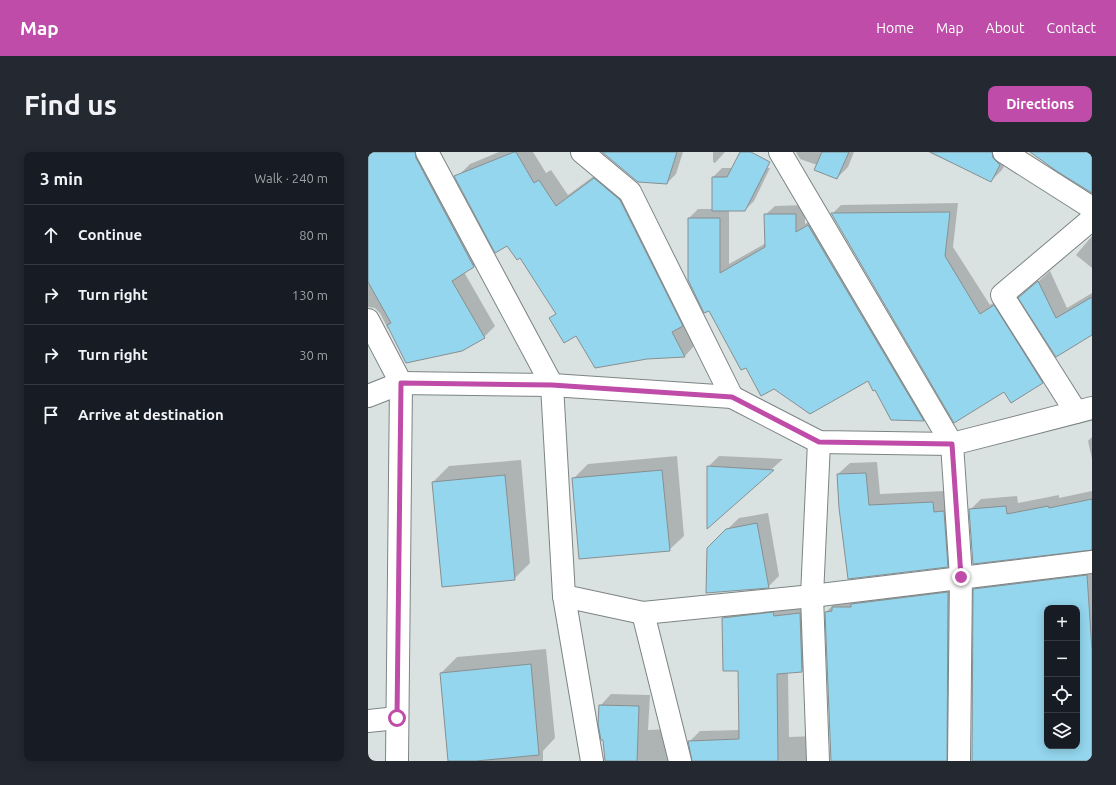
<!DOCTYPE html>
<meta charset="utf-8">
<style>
:root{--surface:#171b24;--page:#242831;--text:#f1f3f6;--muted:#9ea1a6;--line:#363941;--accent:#be4ca8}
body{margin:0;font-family:Ubuntu,sans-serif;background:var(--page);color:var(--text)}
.controls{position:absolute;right:12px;bottom:12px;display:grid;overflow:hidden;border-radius:8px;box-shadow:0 2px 10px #0003}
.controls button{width:36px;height:36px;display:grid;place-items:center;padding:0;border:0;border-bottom:1px solid var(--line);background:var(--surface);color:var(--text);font:20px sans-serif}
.stop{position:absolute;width:12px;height:12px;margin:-9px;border:3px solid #be4ca8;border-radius:50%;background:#fff}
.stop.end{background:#be4ca8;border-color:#fff;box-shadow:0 1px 4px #0008}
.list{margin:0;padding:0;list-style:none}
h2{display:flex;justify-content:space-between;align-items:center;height:52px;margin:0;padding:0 16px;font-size:17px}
h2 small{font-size:13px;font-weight:400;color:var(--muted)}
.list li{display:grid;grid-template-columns:26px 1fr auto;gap:12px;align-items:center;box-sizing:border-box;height:60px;padding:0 16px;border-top:1px solid var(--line)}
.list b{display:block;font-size:15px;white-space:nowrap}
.list em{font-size:13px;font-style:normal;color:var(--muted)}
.icon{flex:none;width:22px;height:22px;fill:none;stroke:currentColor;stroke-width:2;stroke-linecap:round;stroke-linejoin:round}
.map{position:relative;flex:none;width:724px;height:609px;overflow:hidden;border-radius:8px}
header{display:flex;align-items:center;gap:24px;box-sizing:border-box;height:56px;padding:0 20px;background:var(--accent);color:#fff}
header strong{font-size:19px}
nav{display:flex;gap:22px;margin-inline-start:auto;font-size:14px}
.intro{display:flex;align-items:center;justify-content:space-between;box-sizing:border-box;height:96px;padding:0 24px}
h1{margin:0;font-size:28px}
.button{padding:10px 18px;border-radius:8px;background:var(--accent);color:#fff;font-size:14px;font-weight:700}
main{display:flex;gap:24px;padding:0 24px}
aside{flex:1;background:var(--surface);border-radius:8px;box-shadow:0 2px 10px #0003}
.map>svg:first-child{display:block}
</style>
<header>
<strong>Map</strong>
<nav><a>Home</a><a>Map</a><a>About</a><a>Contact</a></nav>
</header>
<div class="intro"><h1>Find us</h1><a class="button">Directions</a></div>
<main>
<aside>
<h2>3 min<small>Walk · 240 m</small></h2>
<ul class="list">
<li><svg class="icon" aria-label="ahead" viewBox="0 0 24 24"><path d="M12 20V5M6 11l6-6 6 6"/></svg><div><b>Continue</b></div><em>80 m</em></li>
<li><svg class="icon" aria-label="right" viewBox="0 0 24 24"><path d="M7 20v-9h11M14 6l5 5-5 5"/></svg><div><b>Turn right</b></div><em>130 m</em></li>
<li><svg class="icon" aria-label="right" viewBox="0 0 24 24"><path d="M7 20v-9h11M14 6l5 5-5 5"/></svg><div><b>Turn right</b></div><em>30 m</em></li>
<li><svg class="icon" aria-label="arrive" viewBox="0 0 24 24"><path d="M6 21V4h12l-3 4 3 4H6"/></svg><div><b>Arrive at destination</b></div></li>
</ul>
</aside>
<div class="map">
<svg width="724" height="609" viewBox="0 0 724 609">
<rect width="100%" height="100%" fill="#dae2e1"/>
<g fill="#0003" fill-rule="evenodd">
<polygon points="0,0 61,0 117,103 106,114 96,120 127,174 116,185 92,199 22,176 20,177 12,161 7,156 0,155"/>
<polygon points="131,0 165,0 178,21 183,18 200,43 237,16 327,193 317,204 279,206 209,183 183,166 188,161 152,105 91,23 102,12"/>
<polygon points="236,0 315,0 308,22 299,31"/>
<polygon points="345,0 357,0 347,11 345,10"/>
<polygon points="428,0 486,0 480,15 469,26 449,13 432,7"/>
<polygon points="560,0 642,0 643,1 634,18 623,29"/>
<polygon points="354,16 402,16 386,49 377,58 361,58 361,112 398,91 397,63 407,54 437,53 437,72 450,64 565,259 556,268 524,267 508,236 500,228 378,215 321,66 330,57 345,57 345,25"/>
<polygon points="590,51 585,95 622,153 635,145 683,221 674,230 636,238 464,62 473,53"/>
<polygon points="724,84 724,116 708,103"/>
<polygon points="682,119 699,156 724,141 724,182 688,203 652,146"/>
<polygon points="724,285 724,307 720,289"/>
<polygon points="309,304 316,384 301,398 205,327 220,312"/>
<polygon points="351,304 415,307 340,374 340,315"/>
<polygon points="153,308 162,411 146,427 65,330 81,314"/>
<polygon points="509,310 512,342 576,339 577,349 587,348 591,403 579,414 480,426 470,322 482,311"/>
<polygon points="724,339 724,393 602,358 613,347 649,344 650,351 691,343 691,346"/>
<polygon points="400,361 411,424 400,435 340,396 371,366"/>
<path d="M724 414V609H615L606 437 617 427ZM679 456H709V594H679Z"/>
<polygon points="591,430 589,563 580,572 581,609 463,609 458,460 469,449"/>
<polygon points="442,451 445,508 434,519 420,520 421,585 447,584 454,609 325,609 321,590 332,579 372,578 371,518 355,466 366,455"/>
<polygon points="178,497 187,586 175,599 175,609 81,609 73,521 89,505"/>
<polygon points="243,542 282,543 280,578 305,577 318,609 238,609 232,554"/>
</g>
<g fill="#94d6ed" stroke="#888f91" fill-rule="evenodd">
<polygon points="0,0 47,0 48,6 106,115 84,129 117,186 94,199 38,211 19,173 23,171 0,130"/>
<polygon points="146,0 148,0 166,31 171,28 188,54 226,26 252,48 315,174 304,180 317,205 279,207 227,216 208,184 196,191 181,166 188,162 152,106 149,108 139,94 127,101 86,24"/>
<polygon points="234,0 309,0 299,32 270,30"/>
<polygon points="372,0 383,0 402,10 377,59 344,59 344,25 359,25"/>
<polygon points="454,0 481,0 469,27 446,18"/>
<polygon points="562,0 624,0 625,6 632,13 623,30"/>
<polygon points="662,0 724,0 724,41 690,20"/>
<polygon points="582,60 577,104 612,162 626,153 675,231 643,251 636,240 586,271 463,61"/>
<polygon points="396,62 428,62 428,80 440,73 556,269 523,268 507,238 505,239 500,229 442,262 406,237 393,244 378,216 373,218 341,159 336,161 320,128 320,66 352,66 352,121 397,95"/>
<polygon points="670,129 688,166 724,145 724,183 688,205 650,146"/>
<polygon points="339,314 406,318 339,377"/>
<polygon points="294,318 302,399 211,407 204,326"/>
<polygon points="498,321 501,353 565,350 566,360 576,359 580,415 480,427 471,356 469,322"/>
<polygon points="137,323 147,428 74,435 64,330"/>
<polygon points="724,347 724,398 605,412 601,357 638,354 639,362 680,354 681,356"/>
<polygon points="389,371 401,436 338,441 339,396 358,377"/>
<path d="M719 423 724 498V609H604L605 437ZM679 456H709V594H679Z"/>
<polygon points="580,440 579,609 463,609 457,460 464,459 464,455 483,455 483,452"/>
<polygon points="405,460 406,464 432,461 434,520 409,522 410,609 324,609 320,589 371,587 370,519 355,519 354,466"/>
<polygon points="163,512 171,603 108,609 80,609 72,521"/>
<polygon points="231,553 271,554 269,609 237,609 235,588 233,588 230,572"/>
</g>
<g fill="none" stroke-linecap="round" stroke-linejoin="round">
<g stroke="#7d8484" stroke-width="24">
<g id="street">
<polyline points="59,0 184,233 196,444 224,609"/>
<polyline points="214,0 262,40 364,245"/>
<polyline points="412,0 584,292 593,425 591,609"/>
<polyline points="636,0 724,56"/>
<polyline points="0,168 33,231 29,609"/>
<polyline points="0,244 33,231 184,233 364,245 451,290 584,292 724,256"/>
<polyline points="708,260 634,143 724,67"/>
<polyline points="196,444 275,461 444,444 724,410"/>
<polyline points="275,461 312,609"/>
<polyline points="0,569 29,566"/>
<polyline points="450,609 444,444 451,290"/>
</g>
</g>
<use href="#street" stroke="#fff" stroke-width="22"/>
</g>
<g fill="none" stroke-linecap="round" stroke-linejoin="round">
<polyline stroke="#be4ca8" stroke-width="5" points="29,566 33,231 184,233 364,245 451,290 584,292 593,425"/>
</g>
</svg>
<div class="controls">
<button>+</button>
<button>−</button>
<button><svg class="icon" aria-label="locate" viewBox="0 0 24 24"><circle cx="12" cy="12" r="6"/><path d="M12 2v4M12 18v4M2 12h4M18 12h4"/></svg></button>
<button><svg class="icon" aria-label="layers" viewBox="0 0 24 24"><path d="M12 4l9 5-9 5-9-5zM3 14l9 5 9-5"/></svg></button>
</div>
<div class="stop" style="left:29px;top:566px"></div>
<div class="stop end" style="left:593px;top:425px"></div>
</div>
</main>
